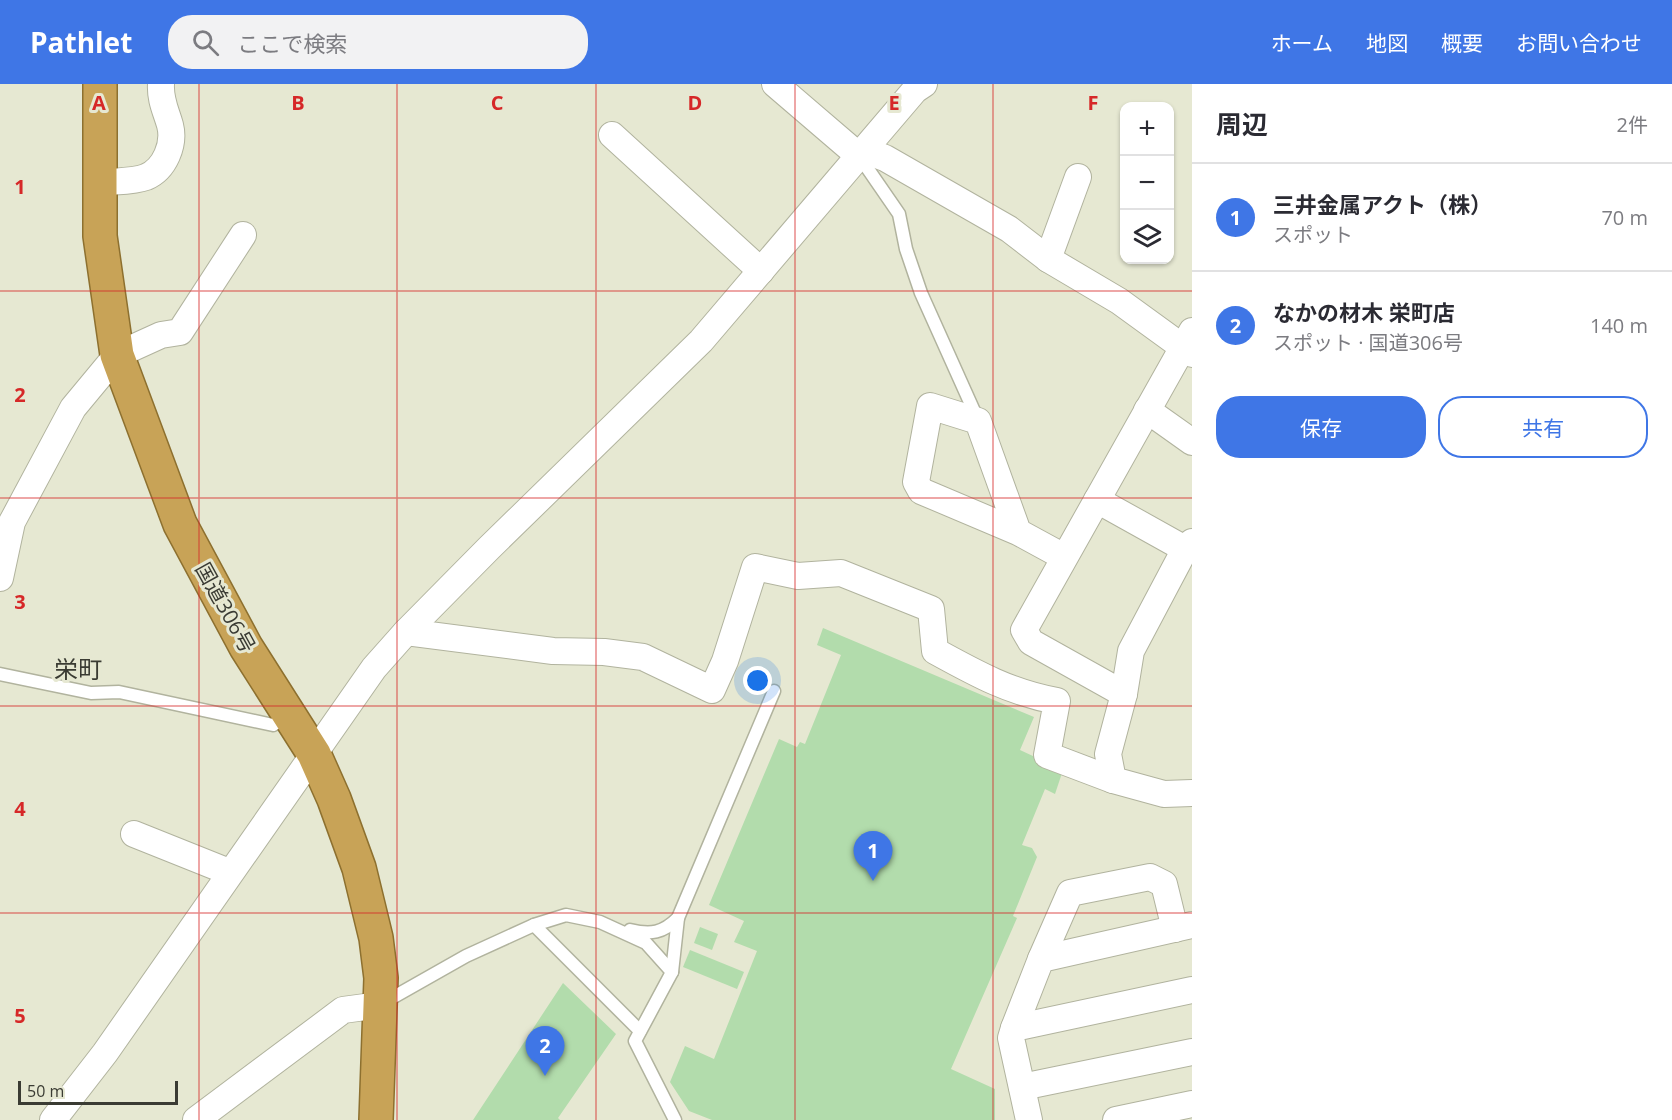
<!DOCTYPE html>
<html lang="ja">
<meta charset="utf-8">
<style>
:root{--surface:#fff;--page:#f2f2f3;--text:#2b2b33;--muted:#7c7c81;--line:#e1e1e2;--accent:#3f76e6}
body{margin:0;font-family:"Open Sans","Noto Sans JP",sans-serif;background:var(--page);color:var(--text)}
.controls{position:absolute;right:18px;top:18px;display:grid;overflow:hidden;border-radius:12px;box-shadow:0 2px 4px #0004}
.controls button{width:54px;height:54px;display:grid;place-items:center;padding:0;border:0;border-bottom:2px solid var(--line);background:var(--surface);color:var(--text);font:30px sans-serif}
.scale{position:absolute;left:18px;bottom:15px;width:160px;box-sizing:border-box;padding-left:6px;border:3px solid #3a3b33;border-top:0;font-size:16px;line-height:21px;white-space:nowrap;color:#3a3b33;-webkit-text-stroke:4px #e6e8d2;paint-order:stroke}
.you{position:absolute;left:758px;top:597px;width:21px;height:21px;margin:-15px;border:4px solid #fff;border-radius:50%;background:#1a73e8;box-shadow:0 0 0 9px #1a73e833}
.badge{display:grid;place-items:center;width:39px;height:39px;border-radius:50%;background:var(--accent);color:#fff;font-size:20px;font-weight:700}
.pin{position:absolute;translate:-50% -50px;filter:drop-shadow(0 2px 3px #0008)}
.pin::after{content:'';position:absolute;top:32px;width:21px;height:18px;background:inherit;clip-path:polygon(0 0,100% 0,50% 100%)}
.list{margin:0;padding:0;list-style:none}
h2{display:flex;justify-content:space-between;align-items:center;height:78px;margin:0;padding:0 24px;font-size:26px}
h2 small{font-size:20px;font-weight:400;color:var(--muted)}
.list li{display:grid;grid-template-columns:39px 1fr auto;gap:18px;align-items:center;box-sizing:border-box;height:108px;padding:0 24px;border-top:2px solid var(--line)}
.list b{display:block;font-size:22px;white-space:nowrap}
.list p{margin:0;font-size:20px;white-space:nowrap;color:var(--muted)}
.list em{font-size:20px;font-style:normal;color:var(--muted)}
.actions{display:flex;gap:12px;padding:18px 24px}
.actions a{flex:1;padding:14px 0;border:2px solid var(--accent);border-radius:24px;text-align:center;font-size:21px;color:var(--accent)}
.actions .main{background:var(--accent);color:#fff}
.icon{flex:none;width:33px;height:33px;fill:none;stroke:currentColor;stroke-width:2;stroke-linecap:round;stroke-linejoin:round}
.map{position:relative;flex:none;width:1192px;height:1036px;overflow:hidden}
header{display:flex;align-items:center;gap:36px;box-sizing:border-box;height:84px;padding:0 30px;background:var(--accent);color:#fff}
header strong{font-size:28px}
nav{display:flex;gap:33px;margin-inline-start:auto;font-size:21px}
.search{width:420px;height:54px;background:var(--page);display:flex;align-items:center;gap:15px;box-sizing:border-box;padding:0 21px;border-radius:24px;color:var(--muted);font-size:22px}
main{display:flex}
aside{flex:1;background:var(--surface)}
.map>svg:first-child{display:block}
</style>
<header>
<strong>Pathlet</strong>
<div class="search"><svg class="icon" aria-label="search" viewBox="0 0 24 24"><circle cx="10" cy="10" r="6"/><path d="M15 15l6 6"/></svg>ここで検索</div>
<nav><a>ホーム</a><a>地図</a><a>概要</a><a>お問い合わせ</a></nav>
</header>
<main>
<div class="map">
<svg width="1192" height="1036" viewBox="0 0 1192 1036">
<rect width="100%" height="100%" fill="#e6e8d2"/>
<g fill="#b2dcac">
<polygon points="823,544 1034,633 1020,666 1063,686 1055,710 1045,705 1022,761 1032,764 1037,773 1013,832 1017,834 951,985 995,1005 995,1036 712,1036 689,1027 670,998 685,962 714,975 757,867 734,858 744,837 709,821 779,655 797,663 800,658 805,660 841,571 817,561"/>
<polygon points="700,843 718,850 712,866 694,859"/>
<polygon points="690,866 744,888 737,905 683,883"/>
<polygon points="563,899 616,950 558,1034 560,1036 473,1036"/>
</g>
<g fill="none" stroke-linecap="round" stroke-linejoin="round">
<g stroke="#b1b39e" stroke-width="15">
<g id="service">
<polyline points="859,72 899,130 906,165 921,209 978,336"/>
<polyline points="0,590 91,609 119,608 273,641 288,632"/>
<polyline points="534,841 640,947"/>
<path d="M630 846C651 851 663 849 678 834L774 607"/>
<polyline points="672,888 678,834"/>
<polyline points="383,919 466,872 534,841 566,831 600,838 646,859 672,888 635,957 675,1036"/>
</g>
</g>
<g stroke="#b1b39e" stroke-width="28">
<g id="minor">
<polyline points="775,0 859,72"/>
<polyline points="612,51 761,187"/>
<polyline points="864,66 885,74 1009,145 1048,175 1119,217 1192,270"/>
<path d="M99 99C113 97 133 98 146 93 165 85 175 60 170 41 166 27 160 16 161 0"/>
<polyline points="1048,175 1078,93"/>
<polyline points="1192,247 1024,546 1031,558 1124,610 1131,567 1185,465 1192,458"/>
<polyline points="1147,326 1192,358"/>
<polyline points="1097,416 1185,465"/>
<polyline points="1018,448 978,337 930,322 916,398 921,407 1018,448 1064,473"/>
<polyline points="0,494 12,438 73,324 117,271 161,251 180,248 243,151"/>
<path d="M406 548 553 567 604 568 643 573 712 606 725 577 755 483 798 492 841 489 931 525 935 567C975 589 1011 609 1057 617L1047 671 1113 696"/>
<polyline points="1124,610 1108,670 1113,696 1164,710 1192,709"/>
<polyline points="134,750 229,788"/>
<polyline points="1041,875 1070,809 1150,793 1164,800 1175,845"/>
<polyline points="1014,944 1041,875 1192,841"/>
<polyline points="1022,1003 1192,968"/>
<polyline points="53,1036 105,969 374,584 406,548 489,464 701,257 915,6 924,0"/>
<polyline points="196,1036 343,926 380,921"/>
<polyline points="1029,1036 1011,954 1014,944 1192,906"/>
<polyline points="1116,1036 1192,1020"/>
</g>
</g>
<g stroke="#8d702f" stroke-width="36">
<polyline id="trunk" points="100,0 100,152 117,271 180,440 246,563 314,670 334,715 359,784 376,854 381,894 376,1036"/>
</g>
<use href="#service" stroke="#fff" stroke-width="12"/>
<use href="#minor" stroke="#fff" stroke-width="26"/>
<use href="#trunk" stroke="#c8a357" stroke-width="33"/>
</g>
<path fill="none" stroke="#d62828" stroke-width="1.5" stroke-opacity="0.55" d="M199 0V1036M397 0V1036M596 0V1036M795 0V1036M993 0V1036M0 207H1192M0 414H1192M0 622H1192M0 829H1192"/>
<g text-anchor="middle" stroke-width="6" stroke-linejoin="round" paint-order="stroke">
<g font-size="21" fill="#3a3b33" stroke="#e6e8d2">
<text transform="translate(225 524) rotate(61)" y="7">国道306号</text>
</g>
<g font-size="24" fill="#3a3b33" stroke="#e6e8d2">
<text x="78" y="594">栄町</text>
</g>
</g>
<g font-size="20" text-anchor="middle" font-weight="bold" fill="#d62828" stroke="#e6e8d2" stroke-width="6" stroke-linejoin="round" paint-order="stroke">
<text x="99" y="26">A</text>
<text x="298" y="26">B</text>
<text x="497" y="26">C</text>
<text x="695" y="26">D</text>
<text x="894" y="26">E</text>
<text x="1093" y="26">F</text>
<text x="20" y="110">1</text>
<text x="20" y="318">2</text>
<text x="20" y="525">3</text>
<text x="20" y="732">4</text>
<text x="20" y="939">5</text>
</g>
</svg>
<div class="controls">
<button>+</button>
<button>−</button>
<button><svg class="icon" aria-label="layers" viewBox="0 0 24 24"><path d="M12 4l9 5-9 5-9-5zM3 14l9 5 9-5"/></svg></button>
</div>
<div class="scale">50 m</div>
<div class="you"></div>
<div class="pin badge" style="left:873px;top:797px">1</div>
<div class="pin badge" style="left:545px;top:992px">2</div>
</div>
<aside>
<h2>周辺<small>2件</small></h2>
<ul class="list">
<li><span class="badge">1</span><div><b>三井金属アクト（株）</b><p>スポット</p></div><em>70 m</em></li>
<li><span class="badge">2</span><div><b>なかの材木 栄町店</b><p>スポット · 国道306号</p></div><em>140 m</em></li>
</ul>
<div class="actions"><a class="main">保存</a><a>共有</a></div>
</aside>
</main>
